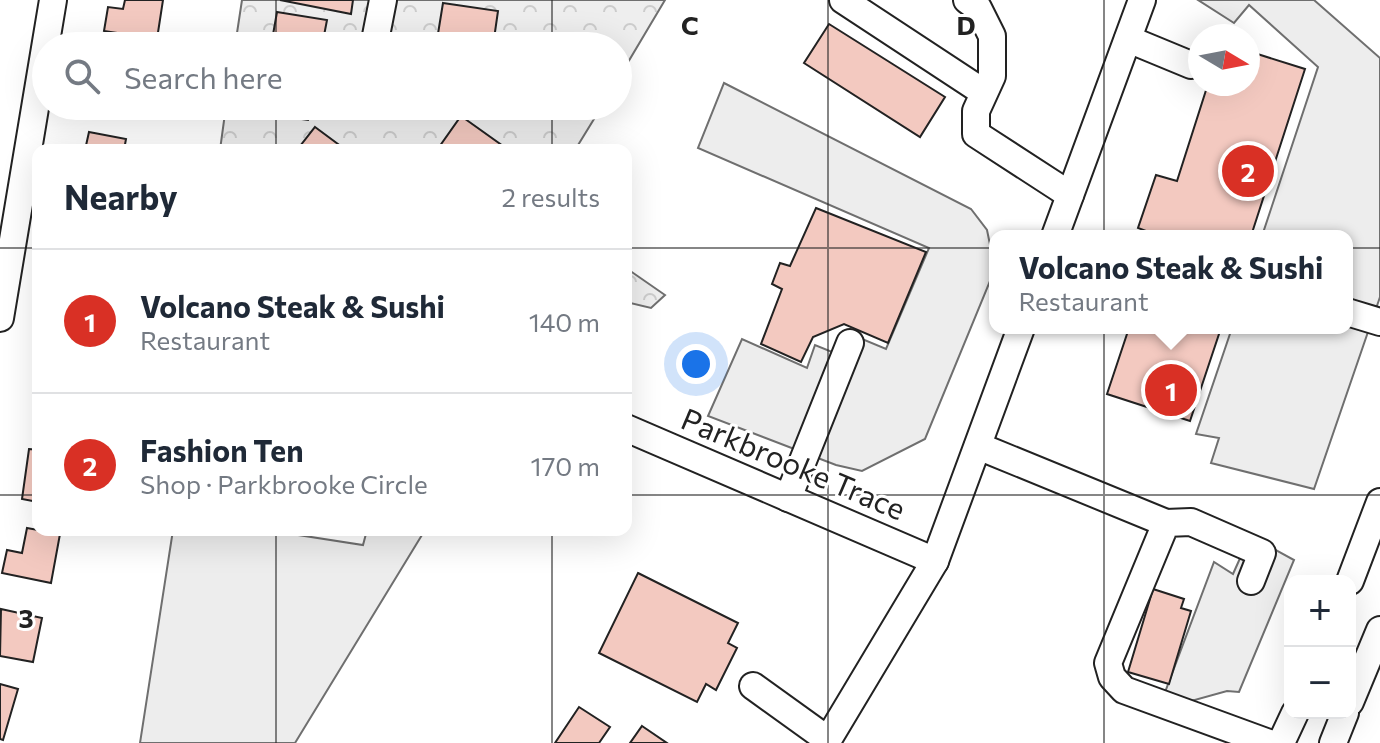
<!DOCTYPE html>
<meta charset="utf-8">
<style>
:root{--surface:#fff;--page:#f6f6f7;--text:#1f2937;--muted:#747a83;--line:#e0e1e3;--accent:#d93025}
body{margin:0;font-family:Commissioner,sans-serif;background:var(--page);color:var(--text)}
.controls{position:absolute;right:24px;bottom:24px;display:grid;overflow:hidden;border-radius:16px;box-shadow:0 8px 32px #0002}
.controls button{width:72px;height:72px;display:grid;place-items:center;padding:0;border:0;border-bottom:2px solid var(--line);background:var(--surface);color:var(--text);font:40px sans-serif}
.compass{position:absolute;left:1188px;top:24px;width:72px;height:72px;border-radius:50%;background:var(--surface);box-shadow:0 8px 32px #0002;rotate:100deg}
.you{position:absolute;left:696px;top:364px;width:28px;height:28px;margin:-20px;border:6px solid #fff;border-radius:50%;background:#1a73e8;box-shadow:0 0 0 12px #1a73e833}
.badge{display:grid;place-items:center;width:52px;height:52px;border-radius:50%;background:var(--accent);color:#fff;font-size:26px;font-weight:700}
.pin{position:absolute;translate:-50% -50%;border:4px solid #fff;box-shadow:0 2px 8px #0006}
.popup{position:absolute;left:989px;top:230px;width:364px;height:104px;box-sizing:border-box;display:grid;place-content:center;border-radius:16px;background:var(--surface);filter:drop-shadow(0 2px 6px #0005);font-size:26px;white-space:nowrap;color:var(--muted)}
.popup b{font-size:30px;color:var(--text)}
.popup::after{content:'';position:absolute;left:50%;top:100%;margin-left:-16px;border:16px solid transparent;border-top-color:var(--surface)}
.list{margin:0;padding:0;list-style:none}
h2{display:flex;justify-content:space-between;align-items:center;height:104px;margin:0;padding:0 32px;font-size:34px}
h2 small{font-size:26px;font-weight:400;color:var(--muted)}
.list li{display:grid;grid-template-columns:52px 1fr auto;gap:24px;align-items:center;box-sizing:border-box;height:144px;padding:0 32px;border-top:2px solid var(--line)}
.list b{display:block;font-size:30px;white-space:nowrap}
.list p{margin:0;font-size:26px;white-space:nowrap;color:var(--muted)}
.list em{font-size:26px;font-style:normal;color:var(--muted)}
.icon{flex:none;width:44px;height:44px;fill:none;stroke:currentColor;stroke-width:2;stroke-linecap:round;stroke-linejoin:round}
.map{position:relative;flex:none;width:1380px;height:743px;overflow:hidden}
.search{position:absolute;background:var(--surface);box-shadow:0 8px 32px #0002;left:32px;top:32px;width:600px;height:88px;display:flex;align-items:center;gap:20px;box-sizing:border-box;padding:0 28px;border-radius:44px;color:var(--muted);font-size:30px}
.panel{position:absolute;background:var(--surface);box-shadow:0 8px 32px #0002;left:32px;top:144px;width:600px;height:392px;border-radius:16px}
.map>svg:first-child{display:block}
</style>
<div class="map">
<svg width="1380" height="743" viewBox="0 0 1380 743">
<defs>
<pattern id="forest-crowns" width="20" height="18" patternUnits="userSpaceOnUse" patternTransform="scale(2)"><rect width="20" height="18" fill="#eee"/><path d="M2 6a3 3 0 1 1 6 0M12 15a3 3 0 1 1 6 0" fill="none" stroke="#ccc"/></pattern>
</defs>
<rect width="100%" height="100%" fill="#fff"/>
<g fill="url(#forest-crowns)" stroke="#6f6f6f" stroke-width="2">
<polygon points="242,0 665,0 618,79 618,46 235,46"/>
<polygon points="226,106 602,106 575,150 220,150"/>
<polygon points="626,268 665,295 651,308 626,302"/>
</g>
<g fill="#ededed" stroke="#6f6f6f" stroke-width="2">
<polygon points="1198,0 1314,0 1380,58 1380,297 1314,489 1211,463 1219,438 1196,434 1232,328 1347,328 1347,236 1262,236 1318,67 1249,5 1234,23"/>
<polygon points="724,83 971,209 987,230 995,269 925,439 862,471 836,465 708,416 742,339 807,368 815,345 832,352 843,331 886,349 929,248 698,148"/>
<polygon points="173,530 266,530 363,545 367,530 425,530 295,743 140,743"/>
<polygon points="1250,536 1294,560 1239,692 1227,691 1184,703 1164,695 1214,562 1233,574"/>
</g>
<g fill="#f3c9c0" stroke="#222" stroke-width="2">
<polygon points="125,0 163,0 157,39 104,31 108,7 123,9"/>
<polygon points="280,0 353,0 351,14"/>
<polygon points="443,3 498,11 493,46 436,46"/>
<polygon points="277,12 327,20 322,46 271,46"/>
<polygon points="829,24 945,97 920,137 804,63"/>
<polygon points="1248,51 1305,69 1251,236 1159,236 1138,228 1156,175 1177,181 1208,84 1248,84"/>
<polygon points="105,106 140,106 138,114 104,109"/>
<polygon points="258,106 311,106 308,120 257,113"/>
<polygon points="464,106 508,106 507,113"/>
<polygon points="461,116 503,146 500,150 437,150"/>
<polygon points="315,127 346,150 297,150"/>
<polygon points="89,132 126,139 124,150 85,150"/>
<polygon points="816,208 926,252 888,343 844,324 813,337 801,362 761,344 782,289 772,284 780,263 790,266"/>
<polygon points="1129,328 1221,328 1190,421 1107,394"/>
<polygon points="29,449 38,450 38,502 22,499"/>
<polygon points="27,528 60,534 51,583 2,573 7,550 22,553"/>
<polygon points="638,573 738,623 728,643 737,648 716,690 706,684 697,702 599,653"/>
<polygon points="1153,589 1184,599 1181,608 1191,611 1169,684 1128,672"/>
<polygon points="1,609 42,618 33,662 0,656"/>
<polygon points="0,684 18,689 3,740 0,739"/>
<polygon points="579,707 610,727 599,743 555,743"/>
<polygon points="642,726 667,743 630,743"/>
</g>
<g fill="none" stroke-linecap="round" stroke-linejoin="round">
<g stroke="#222" stroke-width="30">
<g id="minor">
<polyline points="843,0 983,92"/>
<polyline points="967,0 978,8 992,36 992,76 976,111 976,134 1070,195"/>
<polyline points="1128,39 1191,65"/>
<polyline points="374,46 383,0"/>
<polyline points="1055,236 1142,0"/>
<polyline points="1347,312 1380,322"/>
<polyline points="0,318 53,0"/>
<polyline points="626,428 935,561"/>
<polyline points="978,446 1166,523"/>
<polyline points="788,498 850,343"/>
<polyline points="1251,581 1262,553 1191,522 1166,523 1108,663 1112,677 1124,690 1269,743"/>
<polyline points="1350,581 1380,502"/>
<polyline points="753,686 828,740"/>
<polyline points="1350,702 1380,630"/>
<polyline points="826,743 935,561 1021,328"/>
<polyline points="1281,743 1295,713"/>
<polyline points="1333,743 1345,713"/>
</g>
</g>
<use href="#minor" stroke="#fff" stroke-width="26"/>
</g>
<path fill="none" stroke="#222" stroke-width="2" stroke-opacity="0.55" d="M276 0V46M552 0V46M828 0V743M1104 0V743M276 106V150M552 106V150M0 248H38M626 248H1380M0 495H38M626 495H1380M276 530V743M552 530V743"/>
<g text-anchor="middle" stroke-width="6" stroke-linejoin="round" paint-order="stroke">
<g font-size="30" fill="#222" stroke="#fff">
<text transform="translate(793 465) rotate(23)" y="10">Parkbrooke Trace</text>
</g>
</g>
<g font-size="26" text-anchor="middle" font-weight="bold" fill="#222" stroke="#fff" stroke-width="6" stroke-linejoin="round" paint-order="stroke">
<text x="690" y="35">C</text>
<text x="966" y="35">D</text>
<text x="26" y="628">3</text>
</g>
</svg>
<div class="controls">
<button>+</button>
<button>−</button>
</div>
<svg class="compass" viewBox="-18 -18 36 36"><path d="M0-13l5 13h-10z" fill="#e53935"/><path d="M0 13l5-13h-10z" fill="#747a83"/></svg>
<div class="you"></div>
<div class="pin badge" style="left:1171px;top:390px">1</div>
<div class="popup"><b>Volcano Steak &amp; Sushi</b>Restaurant</div>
<div class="pin badge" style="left:1248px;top:171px">2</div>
<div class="search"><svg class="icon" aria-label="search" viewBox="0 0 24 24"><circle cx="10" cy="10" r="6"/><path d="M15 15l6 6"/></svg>Search here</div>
<section class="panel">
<h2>Nearby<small>2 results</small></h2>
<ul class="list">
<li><span class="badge">1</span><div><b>Volcano Steak &amp; Sushi</b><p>Restaurant</p></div><em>140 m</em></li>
<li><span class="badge">2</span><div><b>Fashion Ten</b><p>Shop · Parkbrooke Circle</p></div><em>170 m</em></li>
</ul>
</section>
</div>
